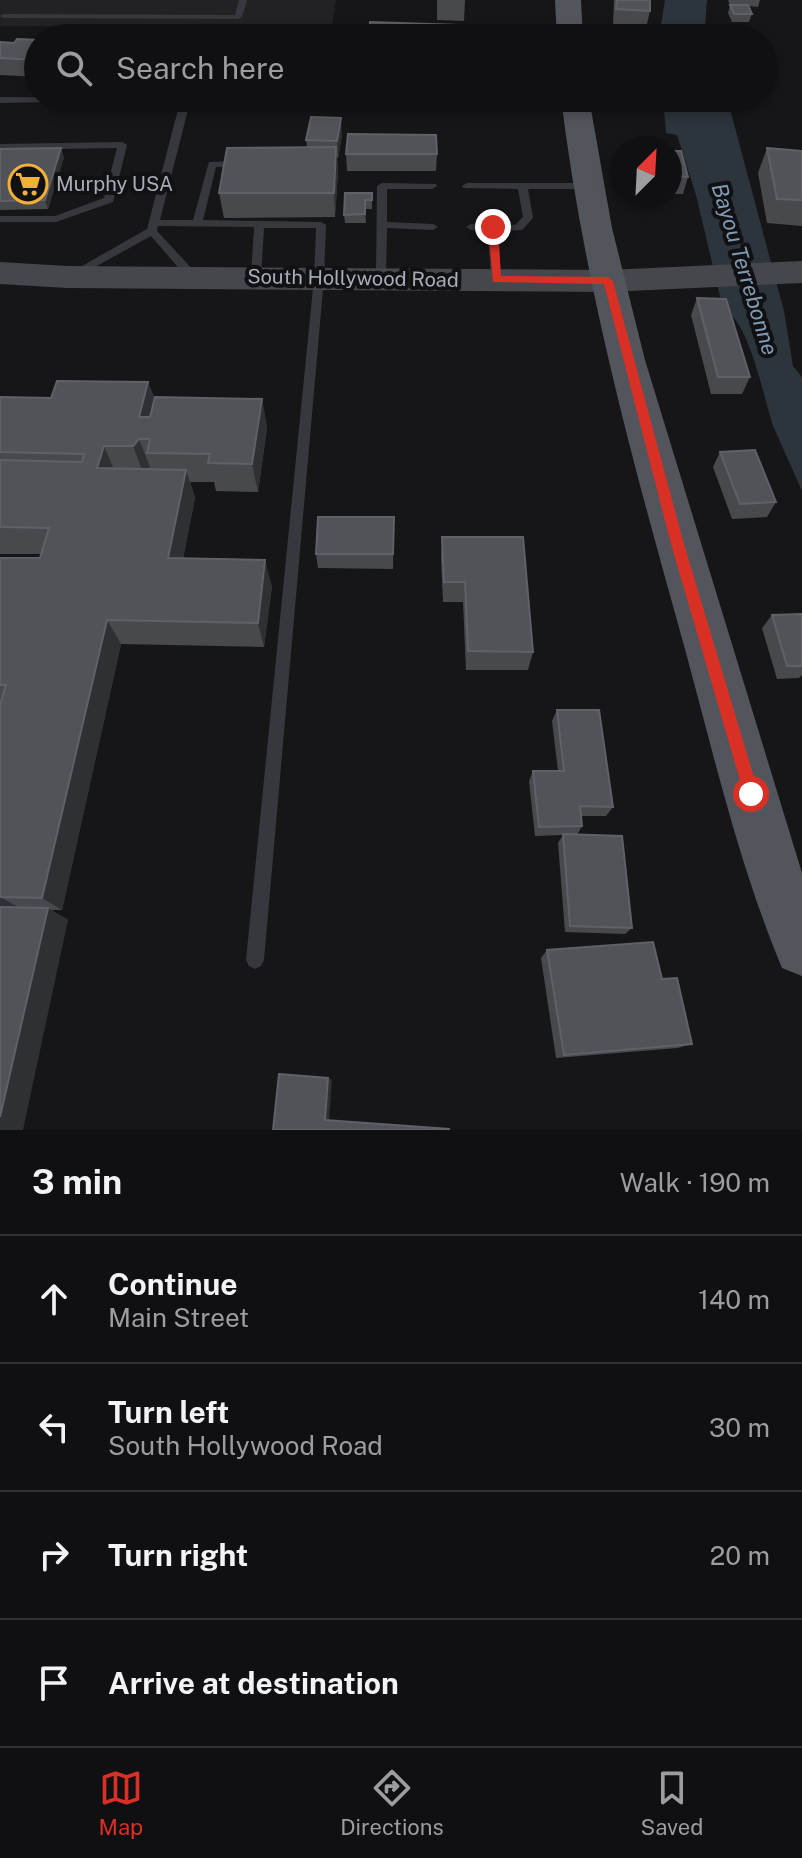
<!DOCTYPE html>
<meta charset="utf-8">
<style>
:root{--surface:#101012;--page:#19191b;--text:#f1f3f6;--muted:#9c9d9f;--line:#303032;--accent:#d93025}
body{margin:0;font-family:"Public Sans",sans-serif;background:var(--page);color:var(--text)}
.compass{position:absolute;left:610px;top:136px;width:72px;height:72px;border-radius:50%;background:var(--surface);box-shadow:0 4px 12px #0003;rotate:24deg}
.stop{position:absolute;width:24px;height:24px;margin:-18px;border:6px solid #d93025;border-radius:50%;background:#fff}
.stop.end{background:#d93025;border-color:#fff;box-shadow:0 2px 8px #0008}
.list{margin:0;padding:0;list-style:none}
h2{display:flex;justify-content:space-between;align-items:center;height:104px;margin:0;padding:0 32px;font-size:34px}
h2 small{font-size:26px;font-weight:400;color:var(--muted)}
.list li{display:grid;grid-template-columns:52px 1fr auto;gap:24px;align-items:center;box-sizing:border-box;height:128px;padding:0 32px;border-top:2px solid var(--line)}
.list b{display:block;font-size:30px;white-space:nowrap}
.list p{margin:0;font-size:26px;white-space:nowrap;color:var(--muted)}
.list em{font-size:26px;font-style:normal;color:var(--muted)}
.icon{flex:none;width:44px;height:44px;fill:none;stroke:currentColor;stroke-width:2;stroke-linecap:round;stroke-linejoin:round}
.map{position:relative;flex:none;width:802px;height:1130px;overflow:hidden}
.search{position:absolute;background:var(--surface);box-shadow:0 4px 12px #0003;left:24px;right:24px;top:24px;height:88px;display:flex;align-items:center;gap:20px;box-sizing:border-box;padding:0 28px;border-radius:44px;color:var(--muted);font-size:30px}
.sheet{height:616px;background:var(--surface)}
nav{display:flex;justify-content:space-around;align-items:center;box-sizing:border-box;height:112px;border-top:2px solid var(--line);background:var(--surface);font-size:22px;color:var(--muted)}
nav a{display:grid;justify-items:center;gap:4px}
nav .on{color:var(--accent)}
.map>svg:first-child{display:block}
</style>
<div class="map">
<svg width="802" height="1130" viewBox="0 0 802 1130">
<rect width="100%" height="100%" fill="#161618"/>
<polygon fill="#222225" points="0,0 336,0 332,26 0,26"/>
<g fill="#2c353c">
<polygon points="665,0 707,0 704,38 659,38"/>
<path d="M663 98H727L784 311 793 366 802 377V491C793 470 783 449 774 428 764 401 750 320 723 309L696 195 677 135 666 133Z"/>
</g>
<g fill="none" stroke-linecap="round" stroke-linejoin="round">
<g fill="#37383d" fill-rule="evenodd">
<polygon points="239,0 247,0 242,17 238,19 4,18 0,16 4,14 235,15"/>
<polygon points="0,97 114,98 109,101 0,103"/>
<polygon points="181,98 191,98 160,220 193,220 209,162 242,161 247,164 245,166 216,167 203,220 321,222 326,225 324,278 264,960 261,966 255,969 249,966 246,960 314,278 316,228 264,228 261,277 256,281 251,277 254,227 158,226 157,231 197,274 198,277 193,281 189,280 151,236 77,277 69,277 68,274 147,229"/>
<polygon points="122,142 127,145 113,202 56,222 0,222 0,216 55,216 104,198 117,148 0,150 0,144"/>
<polygon points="382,183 436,184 437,186 432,189 387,189 387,222 433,224 438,227 433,230 387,228 386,278 381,282 376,278 377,186"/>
<polygon points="467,183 588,183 593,186 588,189 528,189 533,218 522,230 498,231 501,279 496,283 491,279 488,231 471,230 466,227 471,224 515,225 523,217 518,189 463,188 462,186"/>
</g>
<polygon fill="#45474d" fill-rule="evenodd" points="802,261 802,283 608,292 67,288 0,284 0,262 67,266 608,270"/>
<g fill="#53555c" fill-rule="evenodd">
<polygon points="555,0 581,0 583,38 557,38"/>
<path d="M561 98H589L612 228 645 360 802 873V976L782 968C739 865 714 756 685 649 634 467 584 286 561 98Z"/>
</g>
</g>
<g fill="#47494d">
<polygon points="437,0 465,0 464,21 437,20"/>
<polygon points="614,0 650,0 650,11 646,28 613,25"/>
<polygon points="728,0 760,0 758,7 749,6 752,14 749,22 732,22 728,13 730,5"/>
<polygon points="38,40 38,77 0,75 0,42 14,43"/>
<polygon points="342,135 338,158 337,158 338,172 335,217 224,218 219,193 307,147 306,140"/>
<polygon points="767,148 802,151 802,226 767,223 758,173"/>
<polygon points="0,149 64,157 48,209 0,210"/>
<polygon points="670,151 688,177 683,194 670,194"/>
<polygon points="346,154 437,154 436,171 347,171"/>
<polygon points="372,193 372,209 365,209 366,223 345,223 344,215"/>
<polygon points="697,298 750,377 742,394 711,394 691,315"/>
<polygon points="148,382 155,400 262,399 267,428 258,492 216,491 214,482 190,482 195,498 183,559 272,586 264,647 121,644 62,910 51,910 68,920 0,1130 0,558 40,558 41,554 0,554 0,397 51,398"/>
<polygon points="720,452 776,502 767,517 732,519 713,467"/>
<polygon points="394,517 393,569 318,568 316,554"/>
<polygon points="442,537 533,652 528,670 466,670 463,602 443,602 441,557"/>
<polygon points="802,614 802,675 799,678 777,679 762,628 772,615"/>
<polygon points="557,710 613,807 606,816 581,816 582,826 577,835 632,928 625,934 565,932 558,843 563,835 535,836 529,781 533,771 558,771 552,721"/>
<polygon points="547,950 662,979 692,1044 678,1048 556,1058 541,958"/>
</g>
<g fill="#2f3033">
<polygon points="341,118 342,135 338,158 337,141"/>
<polygon points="336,147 338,172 335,217 334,193"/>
<polygon points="61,148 64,157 48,209 45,200"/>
<polygon points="148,382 158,411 150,439 139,417"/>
<polygon points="262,399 267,428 258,492 252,464"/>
<polygon points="139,439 150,467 144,475 133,446"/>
<polygon points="104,446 116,474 97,468"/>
<polygon points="186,470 195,498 178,584 168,558"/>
<polygon points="265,560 272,586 264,647 258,623"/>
<polygon points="107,620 121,644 62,910 42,898"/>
<polygon points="0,897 22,909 0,909"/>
<polygon points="48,908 68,920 23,1130 0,1130 0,1117"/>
<polygon points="328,1078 332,1080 329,1120 325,1120"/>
</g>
<g fill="#525359" stroke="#5f6168" stroke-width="2">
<polygon points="617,0 650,0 650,11 616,9"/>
<polygon points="730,5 748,5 752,14 734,14"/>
<polygon points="370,22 488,26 488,38 367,38"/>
<polygon points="17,39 38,40 38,60 0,58 0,42 14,43"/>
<polygon points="311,117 341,118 337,141 306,140"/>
<polygon points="348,134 436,135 437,154 346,154"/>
<polygon points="336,147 334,193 219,193 227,148"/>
<polygon points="61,148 45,200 0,201 0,149"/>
<polygon points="767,148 802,151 802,200 777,199"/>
<polygon points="670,151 681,151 688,177 670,176"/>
<polygon points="345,193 372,193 372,200 365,200 365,214 344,215"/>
<polygon points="697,298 726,299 750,377 718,377"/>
<polygon points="57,381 148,382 139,417 150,417 155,397 262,399 252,464 208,463 210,454 147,453 150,439 139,439 133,446 104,446 97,468 186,470 168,558 265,560 258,623 107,620 42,898 0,897 0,705 6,685 0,685 0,558 40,558 49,528 0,527 0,460 82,462 84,454 0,452 0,397 51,398"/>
<polygon points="755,450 776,502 740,504 720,452"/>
<polygon points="318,517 394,517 393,554 316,554"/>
<polygon points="442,537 523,537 533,652 468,651 465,582 444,582"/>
<polygon points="802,614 802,666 787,666 772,615"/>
<polygon points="557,710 599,710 613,807 580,806 582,826 539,827 533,771 564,771"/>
<polygon points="563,834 622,836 632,928 570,926"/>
<polygon points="0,907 48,908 0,1117"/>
<polygon points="653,942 662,979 677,978 692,1044 564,1055 547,950"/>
<polygon points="279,1074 328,1078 325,1120 449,1129 449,1130 273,1130"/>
</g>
<polygon fill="#d93025" points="493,224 498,227 501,276 608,277 613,281 684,544 759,794 757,800 751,802 744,794 671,544 604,284 493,282 488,227"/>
<defs>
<g id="supermarket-ring" transform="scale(2)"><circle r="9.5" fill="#111113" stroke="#f2b134" stroke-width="1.5"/><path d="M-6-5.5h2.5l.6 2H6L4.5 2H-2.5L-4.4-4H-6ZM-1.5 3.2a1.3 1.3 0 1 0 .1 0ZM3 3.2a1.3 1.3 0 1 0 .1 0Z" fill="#f2b134"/></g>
</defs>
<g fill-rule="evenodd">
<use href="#supermarket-ring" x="28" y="184"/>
</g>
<g text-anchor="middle" stroke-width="8" stroke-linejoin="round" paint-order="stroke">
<g font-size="20" fill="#a8adb8" stroke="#111113" text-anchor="start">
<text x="56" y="191">Murphy USA</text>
</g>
<g font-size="20" fill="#a8adb8" stroke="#111113">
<text transform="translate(353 278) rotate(1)" y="7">South Hollywood Road</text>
</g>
<g font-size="22" font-style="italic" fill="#7f9bb3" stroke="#111113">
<text transform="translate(745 269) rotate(73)" y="8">Bayou Terrebonne</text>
</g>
</g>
</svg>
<svg class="compass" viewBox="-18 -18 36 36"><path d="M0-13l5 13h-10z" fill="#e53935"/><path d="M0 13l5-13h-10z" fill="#9c9d9f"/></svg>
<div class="stop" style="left:751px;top:794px"></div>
<div class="stop end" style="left:493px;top:227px"></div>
<div class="search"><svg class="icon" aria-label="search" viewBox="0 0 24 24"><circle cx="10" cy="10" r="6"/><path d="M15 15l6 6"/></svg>Search here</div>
</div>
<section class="sheet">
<h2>3 min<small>Walk · 190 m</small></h2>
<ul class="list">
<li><svg class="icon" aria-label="ahead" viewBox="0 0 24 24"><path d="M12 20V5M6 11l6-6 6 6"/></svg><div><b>Continue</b><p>Main Street</p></div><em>140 m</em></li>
<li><svg class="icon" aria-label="left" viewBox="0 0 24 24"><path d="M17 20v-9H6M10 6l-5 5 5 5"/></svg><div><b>Turn left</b><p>South Hollywood Road</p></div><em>30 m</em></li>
<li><svg class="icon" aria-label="right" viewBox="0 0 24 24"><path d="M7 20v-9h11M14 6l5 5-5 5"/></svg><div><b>Turn right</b></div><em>20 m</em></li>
<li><svg class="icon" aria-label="arrive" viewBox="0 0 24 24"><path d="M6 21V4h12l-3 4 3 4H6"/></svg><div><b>Arrive at destination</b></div></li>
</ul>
</section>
<nav>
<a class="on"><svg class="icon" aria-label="map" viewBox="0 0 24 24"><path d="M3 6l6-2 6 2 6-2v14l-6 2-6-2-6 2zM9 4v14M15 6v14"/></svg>Map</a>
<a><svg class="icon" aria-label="directions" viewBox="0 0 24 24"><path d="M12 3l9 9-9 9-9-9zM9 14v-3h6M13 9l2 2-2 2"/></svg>Directions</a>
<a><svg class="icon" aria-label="saved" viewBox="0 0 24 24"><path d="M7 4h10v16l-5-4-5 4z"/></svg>Saved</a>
</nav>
